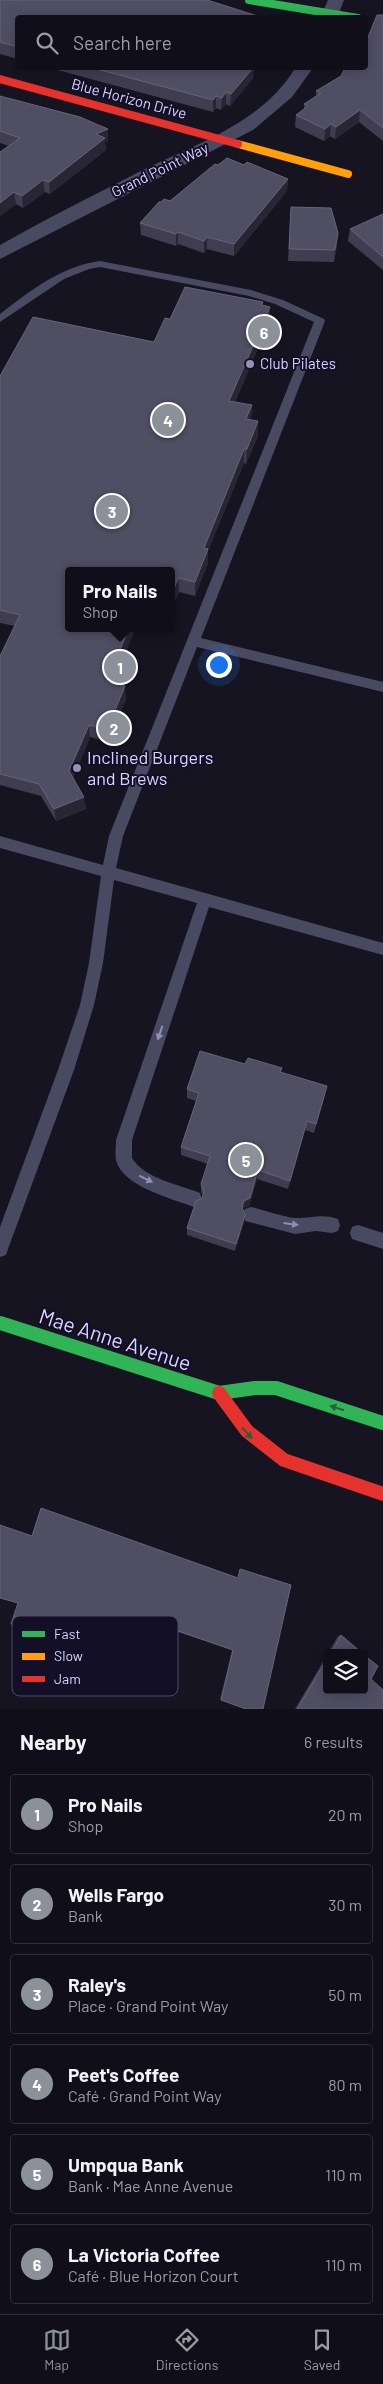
<!DOCTYPE html>
<meta charset="utf-8">
<style>
:root{--surface:#100f19;--page:#1e1d26;--text:#f1f3f6;--muted:#9c9ca2;--line:#302f38;--accent:#8c9099}
body{margin:0;font-family:Barlow,sans-serif;background:var(--page);color:var(--text)}
.controls{position:absolute;right:15px;bottom:15px;display:grid;overflow:hidden;border-radius:5px;box-shadow:0 2px 12px #0003}
.controls button{width:45px;height:45px;display:grid;place-items:center;padding:0;border:0;border-bottom:1px solid var(--line);background:var(--surface);color:var(--text);font:25px sans-serif}
.you{position:absolute;left:218px;top:664px;width:18px;height:18px;margin:-12px;border:4px solid #fff;border-radius:50%;background:#1a73e8;box-shadow:0 0 0 8px #1a73e833}
.badge{display:grid;place-items:center;width:32px;height:32px;border-radius:50%;background:var(--accent);color:#fff;font-size:16px;font-weight:700}
.pin{position:absolute;translate:-50% -50%;border:2px solid #fff;box-shadow:0 1px 5px #0006}
.popup{position:absolute;left:65px;top:567px;width:110px;height:65px;box-sizing:border-box;display:grid;place-content:center;border-radius:5px;background:var(--surface);filter:drop-shadow(0 1px 4px #0005);font-size:16px;white-space:nowrap;color:var(--muted)}
.popup b{font-size:19px;color:var(--text)}
.popup::after{content:'';position:absolute;left:50%;top:100%;margin-left:-10px;border:10px solid transparent;border-top-color:var(--surface)}
.list{margin:0;padding:0;list-style:none}
h2{display:flex;justify-content:space-between;align-items:center;height:65px;margin:0;padding:0 20px;font-size:21px}
h2 small{font-size:16px;font-weight:400;color:var(--muted)}
.list li{display:grid;grid-template-columns:32px 1fr auto;gap:15px;align-items:center;box-sizing:border-box;height:80px;margin:0 10px 10px;padding:0 10px;border:1px solid var(--line);border-radius:5px}
.list b{display:block;font-size:19px;white-space:nowrap}
.list p{margin:0;font-size:16px;white-space:nowrap;color:var(--muted)}
.list em{font-size:16px;font-style:normal;color:var(--muted)}
.icon{flex:none;width:28px;height:28px;fill:none;stroke:currentColor;stroke-width:2;stroke-linecap:round;stroke-linejoin:round}
.map{position:relative;flex:none;width:383px;height:1709px;overflow:hidden}
.search{position:absolute;background:var(--surface);box-shadow:0 2px 12px #0003;left:15px;right:15px;top:15px;height:55px;display:flex;align-items:center;gap:12px;box-sizing:border-box;padding:0 18px;border-radius:5px;color:var(--muted);font-size:19px}
.sheet{height:605px;background:var(--surface)}
nav{display:flex;justify-content:space-around;align-items:center;box-sizing:border-box;height:70px;border-top:1px solid var(--line);background:var(--surface);font-size:14px;color:var(--muted)}
nav a{display:grid;justify-items:center;gap:2px}
nav .on{color:var(--accent)}
.map>svg:first-child{display:block}
</style>
<div class="map">
<svg width="383" height="1709" viewBox="0 0 383 1709">
<rect width="100%" height="100%" fill="#161421"/>
<g fill="none" stroke-linecap="round" stroke-linejoin="round">
<g fill="#4a4962" fill-rule="evenodd">
<path d="M100 261 251 290 283 300 324 319 325 321 201 638 383 682V692L197 647 123 836 116 868 383 943V955L209 907 132 1140V1158C145 1179 178 1184 200 1193L202 1199 200 1205 194 1207C171 1198 123 1187 116 1160 115 1154 116 1146 116 1140L197 903 114 880 103 963 94 1005 74 1070 8 1249 6 1255 0 1257V1227L58 1070 80 1005 89 963 101 876 0 848V836L103 865 109 836 314 322 275 304 249 296 100 267 89 269 64 279 0 322V314C30 291 61 266 100 261Z"/>
<path d="M251 1207C265 1210 280 1216 294 1218 309 1219 322 1213 338 1219L340 1225 338 1231 332 1233 316 1231 295 1234 245 1221 243 1215 245 1209Z"/>
<polygon points="358,1225 383,1233 383,1249 352,1239 350,1233 352,1227"/>
</g>
<g fill="#4a4962" fill-rule="evenodd">
<polygon points="328,0 344,0 337,18 320,18"/>
<path d="M295 68H313L292 97 253 130 0 259V245C46 219 92 196 139 172 193 145 263 123 295 68Z"/>
</g>
<polyline stroke="#30b455" stroke-width="8" points="249,0 358,18"/>
<polyline stroke="#30b455" stroke-width="14" points="0,1323 219,1393 255,1388 276,1388 383,1423"/>
<polyline stroke="#ff9f0a" stroke-width="8" points="238,144 348,174"/>
<polyline stroke="#e5322d" stroke-width="8" points="0,79 238,144"/>
<polyline stroke="#e5322d" stroke-width="14" points="219,1393 247,1431 284,1460 383,1494"/>
</g>
<g fill="#403d50">
<polygon points="0,0 18,18 18,59 0,54"/>
<polygon points="383,15 383,141 359,122 335,139 330,136 324,141 295,127 296,115 304,109 304,104 316,96 316,91 366,68"/>
<polygon points="50,68 256,68 253,70 253,78 230,106 226,104 221,110 216,108 213,112"/>
<polygon points="0,96 108,141 105,142 106,150 50,194 45,192 23,208 16,204 0,216 0,152 9,146 0,143"/>
<polygon points="218,165 244,165 288,179 287,191 234,256 207,249 204,253 178,244 176,246 141,235 140,223 161,202 170,201"/>
<polygon points="291,207 337,245 334,262 288,261"/>
<polygon points="383,214 383,270 348,241 350,229"/>
<polygon points="263,302 263,306 270,307 269,322 235,402 252,405 251,420 258,436 246,464 244,463 208,551 208,563 195,596 179,592 173,605 171,604 171,571 69,571 113,683 126,699 108,742 90,737 73,778 86,809 56,821 41,796 0,785 0,656 15,626 0,623 0,376 154,342 170,319"/>
<polygon points="245,1064 282,1068 281,1073 325,1095 314,1133 305,1130 288,1189 257,1179 249,1206 243,1208 243,1209 245,1215 244,1222 235,1251 187,1235 187,1228 203,1196 201,1192 201,1184 208,1164 181,1155 181,1147 196,1101 187,1098 187,1089"/>
<polygon points="32,1536 238,1578 240,1569 291,1585 221,1700 220,1700 232,1650 178,1632 167,1654 161,1679 141,1672 135,1694 134,1695 30,1631 18,1603"/>
<polygon points="341,1635 362,1653 328,1653 338,1636"/>
<polygon points="327,1655 327,1690 371,1679 383,1709 295,1709"/>
</g>
<g fill="#282635">
<polygon points="249,68 256,68 254,70 253,78 230,106 231,94"/>
<polygon points="226,92 226,104 221,110 222,98"/>
<polygon points="216,96 216,108 213,112 213,100"/>
<polygon points="360,110 359,122 335,139 336,127"/>
<polygon points="331,124 330,136 324,141 325,129"/>
<polygon points="108,129 108,141 105,142 106,150 50,194 49,182 96,134"/>
<polygon points="288,179 287,191 234,256 234,244"/>
<polygon points="43,180 45,192 23,208 22,196"/>
<polygon points="14,192 16,204 0,216 0,203"/>
<polygon points="178,232 178,244 176,246 176,234"/>
<polygon points="338,233 337,245 334,262 335,250"/>
<polygon points="207,237 207,249 204,253 204,241"/>
<polygon points="270,307 269,322 229,415 229,401"/>
<polygon points="252,405 251,420 246,419"/>
<polygon points="258,421 258,436 246,464 247,449"/>
<polygon points="244,449 244,463 208,551 208,563 195,596 195,582 204,548"/>
<polygon points="178,578 179,592 173,605 173,591"/>
<polygon points="129,628 136,628 108,695 107,682"/>
<polygon points="125,686 126,699 108,742 107,729"/>
<polygon points="89,725 90,737 71,783 69,771"/>
<polygon points="84,797 86,809 56,821 54,809"/>
<polygon points="307,1121 305,1130 288,1189 290,1181"/>
<polygon points="258,1170 257,1179 249,1206 243,1208 241,1214 242,1207 244,1201"/>
<polygon points="245,1215 244,1222 235,1251 236,1244"/>
<polygon points="141,1671 135,1694 134,1695 140,1672"/>
</g>
<g fill="#504e63" stroke="#66637b">
<polygon points="0,0 207,0 264,18 18,18 18,47 0,42"/>
<polygon points="377,15 383,15 383,128 360,110 336,127 331,124 325,129 296,115 308,106 304,104 321,93 316,91 341,76 345,68 366,68 366,42"/>
<polygon points="93,68 253,68 231,94 226,92 222,98 216,96 213,100"/>
<polygon points="0,96 80,117 108,129 96,134 105,138 49,182 43,180 22,196 14,192 0,203 0,152 20,138 0,131"/>
<polygon points="227,158 244,165 247,162 288,179 234,244 207,237 204,241 178,232 176,234 140,223 159,202 161,202 164,199 170,201 215,164 218,165"/>
<polygon points="291,207 331,208 338,233 335,250 289,249"/>
<polygon points="383,214 383,257 350,229"/>
<polygon points="185,287 263,302 262,305 270,307 229,401 252,405 246,419 258,421 247,449 244,449 204,548 208,549 195,582 178,578 173,591 171,590 171,571 69,571 69,628 129,628 107,682 125,686 113,715 107,729 89,725 69,771 84,797 54,809 39,784 0,774 0,656 20,615 0,610 0,376 33,317 154,342 165,318 170,319"/>
<polygon points="200,1051 245,1064 248,1058 282,1068 280,1072 327,1086 316,1124 307,1121 290,1181 258,1170 250,1198 244,1201 242,1207 245,1215 236,1244 187,1228 196,1201 202,1198 204,1192 201,1184 210,1156 181,1147 199,1093 187,1089"/>
<polygon points="41,1508 238,1578 240,1569 291,1585 263,1709 246,1709 221,1700 233,1650 178,1631 171,1655 167,1654 160,1679 140,1672 134,1695 23,1654 30,1631 11,1624 18,1603 0,1598 0,1525 32,1536"/>
<polygon points="341,1635 362,1653 331,1653"/>
<polygon points="364,1655 378,1666 371,1679 383,1690 383,1709 297,1709 327,1659 327,1690 364,1690"/>
</g>
<defs><path id="oneway-solid" d="M-6-.8H1V-3.2L6.5 0L1 3.2V.8H-6Z" transform="scale(1.25)"/></defs>
<g fill="#928eb0">
<use href="#oneway-solid" transform="translate(160 1033) rotate(109)"/>
<use href="#oneway-solid" transform="translate(146 1179) rotate(26)"/>
<use href="#oneway-solid" transform="translate(291 1224) rotate(7)"/>
</g>
<g fill="#22623e">
<use href="#oneway-solid" transform="translate(337 1408) rotate(-162)"/>
<use href="#oneway-solid" transform="translate(247 1433) rotate(47)"/>
</g>
<g fill="#9591b1" stroke="#130f26" stroke-width="2">
<circle cx="250" cy="364" r="5"/>
<circle cx="77" cy="768" r="5"/>
</g>
<g text-anchor="middle" stroke-width="4" stroke-linejoin="round" paint-order="stroke">
<g font-size="15" fill="#d9d4ff" stroke="#130f26">
<text transform="translate(129 99) rotate(15)" y="5">Blue Horizon Drive</text>
<text transform="translate(160 170) rotate(-26)" y="5">Grand Point Way</text>
</g>
<g font-size="15" fill="#d9d4ff" stroke="#130f26" text-anchor="start">
<text x="260" y="369">Club Pilates</text>
</g>
<g font-size="18" fill="#d9d4ff" stroke="#130f26" text-anchor="start">
<text x="87" y="764">Inclined Burgers<tspan x="87" dy="21">and Brews</tspan></text>
</g>
<g font-size="21" fill="#d9d4ff" stroke="#130f26">
<text transform="translate(115 1340) rotate(18)" y="7">Mae Anne Avenue</text>
</g>
</g>
<rect x="12" y="1616" width="166" height="80" rx="8" fill="#130f26" stroke="#4e4a67" stroke-width="1"/>
<rect x="22" y="1631" width="23" height="6" fill="#30b455"/>
<rect x="22" y="1653" width="23" height="7" fill="#ff9f0a"/>
<rect x="22" y="1676" width="23" height="6" fill="#e5322d"/>
<g font-size="14" fill="#d9d4ff">
<text x="54" y="1639">Fast</text>
<text x="54" y="1661">Slow</text>
<text x="54" y="1684">Jam</text>
</g>
</svg>
<div class="controls">
<button><svg class="icon" aria-label="layers" viewBox="0 0 24 24"><path d="M12 4l9 5-9 5-9-5zM3 14l9 5 9-5"/></svg></button>
</div>
<div class="you"></div>
<div class="pin badge" style="left:120px;top:667px">1</div>
<div class="popup"><b>Pro Nails</b>Shop</div>
<div class="pin badge" style="left:114px;top:728px">2</div>
<div class="pin badge" style="left:112px;top:511px">3</div>
<div class="pin badge" style="left:168px;top:420px">4</div>
<div class="pin badge" style="left:246px;top:1160px">5</div>
<div class="pin badge" style="left:264px;top:332px">6</div>
<div class="search"><svg class="icon" aria-label="search" viewBox="0 0 24 24"><circle cx="10" cy="10" r="6"/><path d="M15 15l6 6"/></svg>Search here</div>
</div>
<section class="sheet">
<h2>Nearby<small>6 results</small></h2>
<ul class="list">
<li><span class="badge">1</span><div><b>Pro Nails</b><p>Shop</p></div><em>20 m</em></li>
<li><span class="badge">2</span><div><b>Wells Fargo</b><p>Bank</p></div><em>30 m</em></li>
<li><span class="badge">3</span><div><b>Raley's</b><p>Place · Grand Point Way</p></div><em>50 m</em></li>
<li><span class="badge">4</span><div><b>Peet's Coffee</b><p>Café · Grand Point Way</p></div><em>80 m</em></li>
<li><span class="badge">5</span><div><b>Umpqua Bank</b><p>Bank · Mae Anne Avenue</p></div><em>110 m</em></li>
<li><span class="badge">6</span><div><b>La Victoria Coffee</b><p>Café · Blue Horizon Court</p></div><em>110 m</em></li>
</ul>
</section>
<nav>
<a class="on"><svg class="icon" aria-label="map" viewBox="0 0 24 24"><path d="M3 6l6-2 6 2 6-2v14l-6 2-6-2-6 2zM9 4v14M15 6v14"/></svg>Map</a>
<a><svg class="icon" aria-label="directions" viewBox="0 0 24 24"><path d="M12 3l9 9-9 9-9-9zM9 14v-3h6M13 9l2 2-2 2"/></svg>Directions</a>
<a><svg class="icon" aria-label="saved" viewBox="0 0 24 24"><path d="M7 4h10v16l-5-4-5 4z"/></svg>Saved</a>
</nav>
